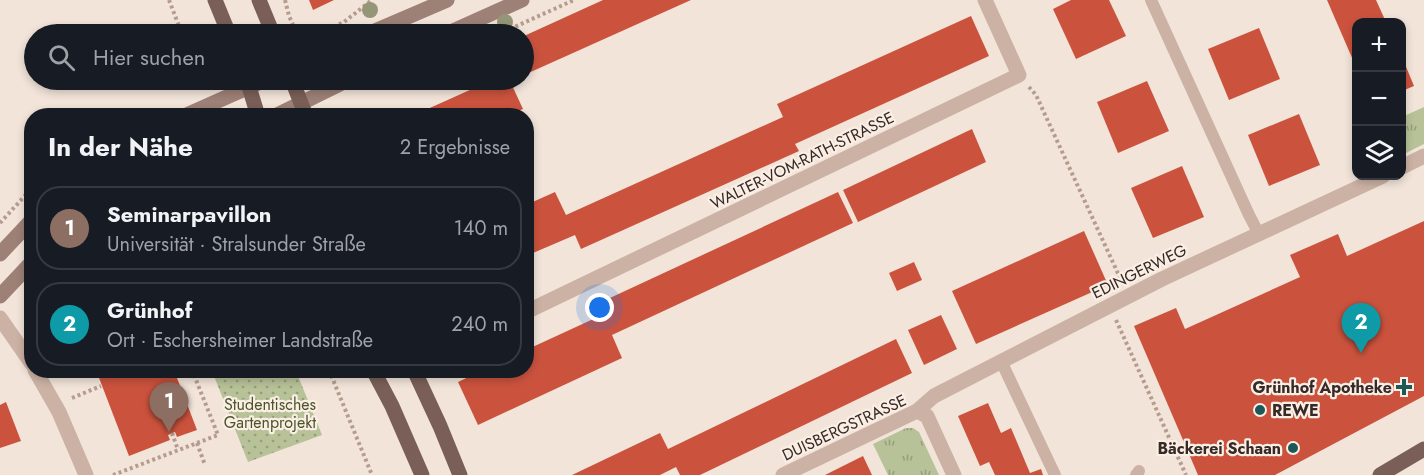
<!DOCTYPE html>
<html lang="de">
<meta charset="utf-8">
<style>
:root{--surface:#171b24;--page:#242831;--text:#f1f3f6;--muted:#9ea1a6;--line:#363941;--accent:#90aeae}
body{margin:0;font-family:Jost,sans-serif;background:var(--page);color:var(--text)}
.controls{position:absolute;right:18px;top:18px;display:grid;overflow:hidden;border-radius:12px;box-shadow:0 3px 9px #0003}
.controls button{width:54px;height:54px;display:grid;place-items:center;padding:0;border:0;border-bottom:2px solid var(--line);background:var(--surface);color:var(--text);font:30px sans-serif}
.you{position:absolute;left:600px;top:308px;width:21px;height:21px;margin:-15px;border:4px solid #fff;border-radius:50%;background:#1a73e8;box-shadow:0 0 0 9px #1a73e833}
.badge{display:grid;place-items:center;width:39px;height:39px;border-radius:50%;background:var(--accent);color:#fff;font-size:20px;font-weight:700}
.pin{position:absolute;translate:-50% -50px;filter:drop-shadow(0 2px 3px #0008)}
.pin::after{content:'';position:absolute;top:32px;width:21px;height:18px;background:inherit;clip-path:polygon(0 0,100% 0,50% 100%)}
.list{margin:0;padding:0;list-style:none}
h2{display:flex;justify-content:space-between;align-items:center;height:78px;margin:0;padding:0 24px;font-size:26px}
h2 small{font-size:20px;font-weight:400;color:var(--muted)}
.list li{display:grid;grid-template-columns:39px 1fr auto;gap:18px;align-items:center;box-sizing:border-box;height:84px;margin:0 12px 12px;padding:0 12px;border:2px solid var(--line);border-radius:24px}
.list b{display:block;font-size:22px;white-space:nowrap}
.list p{margin:0;font-size:20px;white-space:nowrap;color:var(--muted)}
.list em{font-size:20px;font-style:normal;color:var(--muted)}
.icon{flex:none;width:33px;height:33px;fill:none;stroke:currentColor;stroke-width:2;stroke-linecap:round;stroke-linejoin:round}
.map{position:relative;flex:none;width:1424px;height:475px;overflow:hidden}
.search{position:absolute;background:var(--surface);box-shadow:0 3px 9px #0003;left:24px;top:24px;width:510px;height:66px;display:flex;align-items:center;gap:15px;box-sizing:border-box;padding:0 21px;border-radius:33px;color:var(--muted);font-size:22px}
.panel{position:absolute;background:var(--surface);box-shadow:0 3px 9px #0003;left:24px;top:108px;width:510px;height:270px;border-radius:24px}
.map>svg:first-child{display:block}
</style>
<div class="map">
<svg width="1424" height="475" viewBox="0 0 1424 475">
<defs>
<pattern id="grass-tufts" width="24" height="20" patternUnits="userSpaceOnUse" patternTransform="scale(1.5)"><rect width="24" height="20" fill="#b8c298"/><path d="M3 7l-1-3M5 7V3M7 7l1-3M15 17l-1-3M17 17v-4M19 17l1-3" fill="none" stroke="#969e7c"/></pattern>
<pattern id="garden-dots" width="8" height="8" patternUnits="userSpaceOnUse" patternTransform="scale(1.5)"><rect width="8" height="8" fill="#b8c298"/><path d="M2 2h.1M6 6h.1" fill="none" stroke="#969e7c" stroke-width="1.8" stroke-linecap="round"/></pattern>
</defs>
<rect width="100%" height="100%" fill="#f2e4d9"/>
<g fill="url(#grass-tufts)">
<polygon points="1424,107 1424,144 1402,155 1402,117"/>
<polygon points="906,428 913,428 919,432 939,475 888,475 873,444"/>
</g>
<polygon fill="url(#garden-dots)" points="212,371 296,371 322,435 248,462"/>
<g fill="#cb533e">
<polygon points="309,0 334,0 313,10"/>
<polygon points="603,0 691,0 524,75 524,36"/>
<polygon points="1071,0 1109,0 1126,36 1076,59 1053,9"/>
<polygon points="1327,0 1376,0 1386,22 1356,22 1356,67"/>
<polygon points="971,16 989,56 795,144 799,151 581,249 575,235 526,256 526,205 555,192 566,215 783,117 777,104"/>
<polygon points="1259,28 1280,79 1229,100 1208,49"/>
<polygon points="1402,57 1414,86 1402,91"/>
<polygon points="492,80 514,80 510,81 523,109 508,116 412,116"/>
<polygon points="1147,81 1169,131 1118,153 1097,102"/>
<polygon points="1299,114 1320,165 1269,186 1248,135"/>
<polygon points="972,129 986,162 858,222 843,190"/>
<polygon points="1182,166 1204,217 1153,238 1131,188"/>
<polygon points="838,192 853,223 612,335 622,358 478,425 458,382 483,370 526,370 526,350 602,315 597,304"/>
<polygon points="1424,221 1424,396 1275,475 1198,475 1134,326 1176,308 1185,329 1300,277 1290,255 1338,234 1347,256"/>
<polygon points="1084,231 1108,285 976,344 952,291"/>
<polygon points="914,262 922,280 897,291 889,273"/>
<polygon points="941,315 957,349 924,365 908,330"/>
<polygon points="896,339 912,373 700,475 680,475 676,467 660,475 572,475 660,433 668,449"/>
<polygon points="96,370 174,370 197,430 177,437 175,432 168,435 170,440 129,456"/>
<polygon points="6,402 21,441 0,448 0,405"/>
<polygon points="988,403 1001,433 1011,428 1030,473 1041,469 1043,475 995,475 989,462 980,466 958,416"/>
<polygon points="863,456 872,475 825,475"/>
</g>
<g fill="none" stroke-linecap="round" stroke-linejoin="round">
<g stroke="#b69c8f" stroke-width="4" stroke-dasharray="3 3" stroke-linecap="butt">
<polyline points="169,0 182,34"/>
<polyline points="285,0 289,16 297,34"/>
<polyline points="317,34 344,22 372,0"/>
<polyline points="499,34 574,0"/>
<polyline points="1029,87 1036,95 1121,280"/>
<polyline points="362,88 385,87 402,80"/>
<polyline points="154,116 167,110"/>
<polyline points="338,116 346,110"/>
<polyline points="0,223 32,188"/>
<polyline points="1116,320 1186,475"/>
<polyline points="329,370 372,475"/>
<polyline points="72,398 101,386"/>
<polyline points="172,433 178,450"/>
<polyline points="197,443 205,465"/>
<polyline points="113,475 218,435 192,370"/>
</g>
<g stroke="#cbb2a4" stroke-width="12">
<polyline points="1151,0 1249,215 1259,234"/>
<polyline points="1001,361 1055,475"/>
<polyline points="1136,475 1139,471"/>
</g>
<g stroke="#cbb2a4" stroke-width="15">
<polyline points="1402,167 1424,156"/>
<polyline points="526,312 1019,75 985,0"/>
<polyline points="0,318 32,364"/>
<polyline points="35,370 59,412 86,475"/>
<polyline points="917,411 934,396 1162,279 1383,176"/>
<polyline points="783,475 917,411 927,416 954,475"/>
</g>
<g stroke="#9e8176" stroke-width="15">
<polyline points="368,34 447,0"/>
<polyline points="446,34 522,0"/>
<polyline points="184,116 265,80"/>
<polyline points="275,116 348,80"/>
<polyline points="0,254 32,220"/>
<polyline points="0,296 32,262"/>
</g>
<g stroke="#795f57" stroke-width="15">
<polyline points="215,0 229,34"/>
<polyline points="259,0 273,34"/>
<polyline points="247,80 258,116"/>
<polyline points="292,80 306,116"/>
<polyline points="373,370 392,406 422,475"/>
<polyline points="414,370 440,426 460,475"/>
<polyline points="1380,475 1424,449"/>
</g>
</g>
<g fill="#959578">
<circle cx="370" cy="10" r="8"/>
<circle cx="505" cy="22" r="8"/>
</g>
<g fill="#1a5957" stroke="#faeee5" stroke-width="2">
<path d="M1401 378h6v6h6v6h-6v6h-6v-6h-6v-6h6z"/>
<circle cx="1260" cy="410" r="6"/>
<circle cx="1293" cy="448" r="6"/>
</g>
<g text-anchor="middle" stroke-width="4.5" stroke-linejoin="round" paint-order="stroke">
<g font-size="16" fill="#362a26" stroke="#faeee5">
<text transform="translate(802 160) rotate(-26)" y="6">WALTER-VOM-RATH-STRASSE</text>
<text transform="translate(1139 271) rotate(-26)" y="6">EDINGERWEG</text>
<text transform="translate(844 427) rotate(-25)" y="6">DUISBERGSTRASSE</text>
</g>
<g font-size="16" font-weight="bold" fill="#362a26" stroke="#faeee5" text-anchor="end">
<text x="1392" y="393">Grünhof Apotheke</text>
<text x="1272" y="416" text-anchor="start">REWE</text>
<text x="1281" y="454">Bäckerei Schaan</text>
</g>
<g font-size="16" fill="#495529" stroke="#faeee5">
<text x="270" y="410">Studentisches<tspan x="270" dy="18">Gartenprojekt</tspan></text>
</g>
</g>
</svg>
<div class="controls">
<button>+</button>
<button>−</button>
<button><svg class="icon" aria-label="layers" viewBox="0 0 24 24"><path d="M12 4l9 5-9 5-9-5zM3 14l9 5 9-5"/></svg></button>
</div>
<div class="you"></div>
<div class="pin badge" style="left:169px;top:432px;background:#8d6e63">1</div>
<div class="pin badge" style="left:1361px;top:353px;background:#0f9aa8">2</div>
<div class="search"><svg class="icon" aria-label="search" viewBox="0 0 24 24"><circle cx="10" cy="10" r="6"/><path d="M15 15l6 6"/></svg>Hier suchen</div>
<section class="panel">
<h2>In der Nähe<small>2 Ergebnisse</small></h2>
<ul class="list">
<li><span class="badge" style="background:#8d6e63">1</span><div><b>Seminarpavillon</b><p>Universität · Stralsunder Straße</p></div><em>140 m</em></li>
<li><span class="badge" style="background:#0f9aa8">2</span><div><b>Grünhof</b><p>Ort · Eschersheimer Landstraße</p></div><em>240 m</em></li>
</ul>
</section>
</div>
